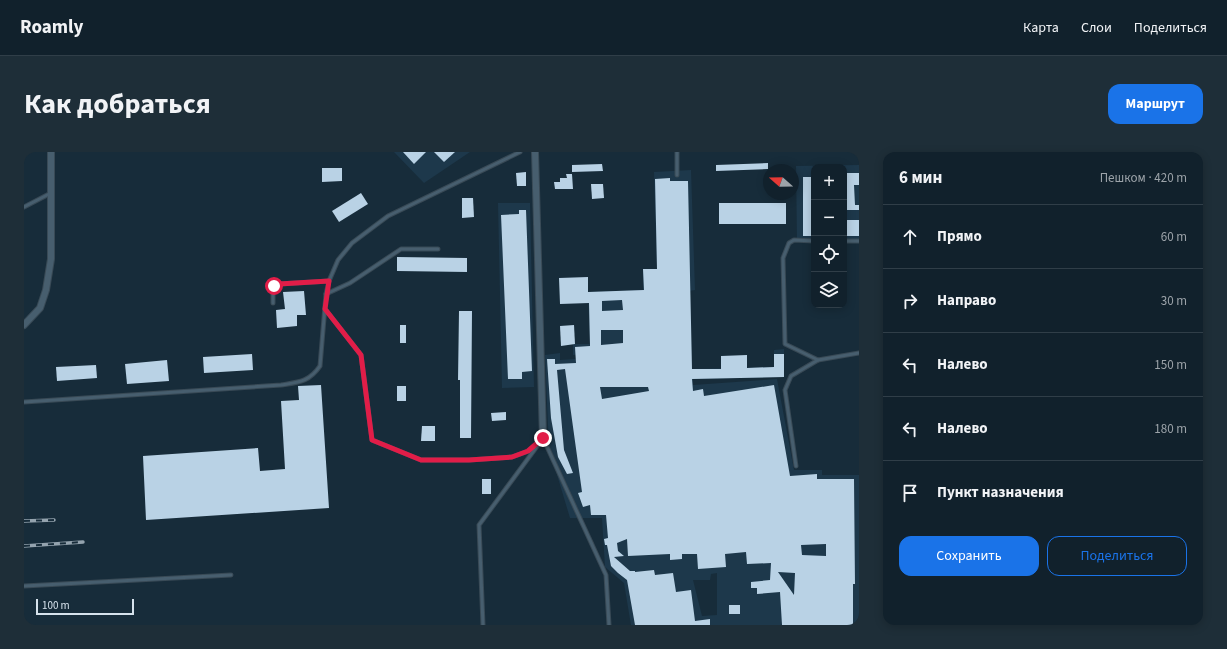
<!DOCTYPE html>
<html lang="ru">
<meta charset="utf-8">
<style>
:root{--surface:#11212c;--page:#1e2e38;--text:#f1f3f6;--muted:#9ca3a9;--line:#303e48;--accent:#1a73e8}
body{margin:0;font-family:"Source Sans 3",sans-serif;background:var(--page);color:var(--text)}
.controls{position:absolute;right:12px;top:12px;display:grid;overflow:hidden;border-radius:8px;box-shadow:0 2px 10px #0003}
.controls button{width:36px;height:36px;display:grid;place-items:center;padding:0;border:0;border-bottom:1px solid var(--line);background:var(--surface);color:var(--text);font:20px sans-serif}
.compass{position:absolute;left:739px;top:12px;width:36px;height:36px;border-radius:50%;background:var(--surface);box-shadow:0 2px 10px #0003;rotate:290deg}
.scale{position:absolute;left:12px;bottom:10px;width:98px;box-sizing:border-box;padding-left:4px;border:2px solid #d6e2ec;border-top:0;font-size:11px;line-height:14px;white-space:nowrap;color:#d6e2ec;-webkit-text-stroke:3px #172c3a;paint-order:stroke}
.stop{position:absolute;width:12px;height:12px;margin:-9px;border:3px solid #e11d48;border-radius:50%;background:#fff}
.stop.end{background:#e11d48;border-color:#fff;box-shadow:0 1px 4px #0008}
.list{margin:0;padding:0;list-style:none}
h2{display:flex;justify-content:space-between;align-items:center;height:52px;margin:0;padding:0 16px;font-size:17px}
h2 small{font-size:13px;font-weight:400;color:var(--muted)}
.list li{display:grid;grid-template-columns:26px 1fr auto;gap:12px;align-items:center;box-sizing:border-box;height:64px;padding:0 16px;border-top:1px solid var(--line)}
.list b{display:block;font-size:15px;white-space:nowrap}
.list em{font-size:13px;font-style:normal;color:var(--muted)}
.actions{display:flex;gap:8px;padding:12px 16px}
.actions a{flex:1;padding:9px 0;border:1px solid var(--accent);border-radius:12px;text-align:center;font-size:14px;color:var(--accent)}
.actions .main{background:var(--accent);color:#fff}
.icon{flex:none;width:22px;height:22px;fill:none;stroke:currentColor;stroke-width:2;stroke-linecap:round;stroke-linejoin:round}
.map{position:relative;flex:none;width:835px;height:473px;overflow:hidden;border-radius:12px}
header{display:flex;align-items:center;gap:24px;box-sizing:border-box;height:56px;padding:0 20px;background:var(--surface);border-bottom:1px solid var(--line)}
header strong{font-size:19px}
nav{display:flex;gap:22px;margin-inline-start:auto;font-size:14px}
.intro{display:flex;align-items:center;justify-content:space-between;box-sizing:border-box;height:96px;padding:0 24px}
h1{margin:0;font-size:28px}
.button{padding:10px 18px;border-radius:12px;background:var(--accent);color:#fff;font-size:14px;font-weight:700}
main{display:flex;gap:24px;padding:0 24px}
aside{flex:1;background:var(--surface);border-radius:12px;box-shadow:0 2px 10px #0003}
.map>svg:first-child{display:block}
</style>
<header>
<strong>Roamly</strong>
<nav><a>Карта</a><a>Слои</a><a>Поделиться</a></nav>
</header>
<div class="intro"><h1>Как добраться</h1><a class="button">Маршрут</a></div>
<main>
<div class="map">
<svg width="835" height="473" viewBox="0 0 835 473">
<rect width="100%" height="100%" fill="#172c3a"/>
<g fill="#1d384b" fill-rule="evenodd">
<polygon points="370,0 446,0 400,31"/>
<polygon points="835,13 835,91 820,91 820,15 790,15 790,90 773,90 772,14"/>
<path d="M667 18 671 138 665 139 668 217 750 215V198L760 197V225L669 227V233L753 227 770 318H798V323H835V473H607L600 431 581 415 578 366H546L525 296 521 203 536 201V208L578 205 581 201 549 203V192H566L564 140 619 138V117H633L630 20ZM693 421V463L678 464 669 428H686L687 422Z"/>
<polygon points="474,51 506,51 510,235 478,236"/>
</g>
<g fill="#b9d2e5" fill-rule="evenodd">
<polygon points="379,0 402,0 390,12"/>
<polygon points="410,0 431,0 420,10"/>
<polygon points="744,11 744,17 692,19 692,13"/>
<polygon points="578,12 579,19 548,20 548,13"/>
<polygon points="298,16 318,16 318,29 298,30"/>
<polygon points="502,20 502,34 493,34 492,21"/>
<polygon points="820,21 835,21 835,33 830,33 831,53 835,53 835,58 823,58 823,33 820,33"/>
<polygon points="542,22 548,22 549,37 531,37 530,30 536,30 536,26 543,26"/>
<polygon points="779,25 788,25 788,36 790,36 790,84 779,84"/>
<path d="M646 26V29H664L668 217H697V204L723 203V216L750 215V202H760V225L668 227 669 239 679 237 680 244 750 233 766 324 793 322V327H830L831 432H829V473H758L756 440 733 442V436H727V430L746 428 747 411 723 412 722 400 701 402 702 415 674 417 673 402H658V407L646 408V402L604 404 603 387 593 391 594 399 600 404 590 405 606 419H611V420L630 418 631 423 649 421 652 440 667 438 671 469 686 467V473H611L603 428 594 421 587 414 583 393H581L580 387 584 386 582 363H567L566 353 559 355 554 341 558 340 541 217 533 218 540 298 549 321 543 322 534 305 527 266 523 207H531V212L552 211 551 195 566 194 565 151 536 152 535 126 564 125V140L620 138 619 117H633L631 27ZM598 148 599 158 578 159V149ZM577 178H599V191L577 193ZM576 235H624L625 239 578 247ZM802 392V404L778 403 777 393ZM754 420 771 421 770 443Z"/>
<polygon points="567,32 579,32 580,46 568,47"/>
<polygon points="337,41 344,52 315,70 308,59"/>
<polygon points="438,46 449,46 450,65 438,66"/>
<rect x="695" y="51" width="67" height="21"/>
<polygon points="495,58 502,58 508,219 498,220 498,227 484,227 477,63 495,62"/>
<rect x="820" y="68" width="15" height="16"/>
<polygon points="373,105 443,106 443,120 373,119"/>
<polygon points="280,139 282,163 273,163 273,174 253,176 252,158 261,157 259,140"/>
<polygon points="435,159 448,159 447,286 436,286 436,228 434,228"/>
<rect x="376" y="173" width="6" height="18"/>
<polygon points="550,173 551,192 537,194 536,174"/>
<polygon points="228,202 229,218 180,221 179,205"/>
<polygon points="143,208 145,229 103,232 101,212"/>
<polygon points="72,213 73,226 33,229 32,215"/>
<polygon points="297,233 305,356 122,368 119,304 234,296 236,319 261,317 257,249 275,248 274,234"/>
<rect x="373" y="234" width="9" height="15"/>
<polygon points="482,260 482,268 468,269 467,261"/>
<polygon points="398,274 411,274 411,289 397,289"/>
<rect x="458" y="327" width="9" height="15"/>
<rect x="705" y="453" width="11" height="9"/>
</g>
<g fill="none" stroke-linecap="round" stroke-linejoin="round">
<g stroke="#394a56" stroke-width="5">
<g id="lane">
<polyline points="653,23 653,0"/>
<polyline points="0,55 27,41"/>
<polyline points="790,89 770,88 765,91 759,106 761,192 794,208"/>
<polyline points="820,89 835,89"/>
<polyline points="302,142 326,131 377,97 414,97"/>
<polyline points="249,151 249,140 251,134 255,132 305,129"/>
<polyline points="301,157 337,203 348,288 397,308 445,308 488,305 505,299 519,286"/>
<path d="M0 250 257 233C275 230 285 230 296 214L302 142 305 129 314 108 328 91 364 64 496 0"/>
<polyline points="519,286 582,423 585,473"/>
<polyline points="772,314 761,238 767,224 794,208 835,201"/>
<polyline points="0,434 207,423"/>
<polyline points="459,473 455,373 514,293"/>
</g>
</g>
<g stroke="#394a56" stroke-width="8">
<g id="street">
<polyline points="511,0 519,286"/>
<polyline points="0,173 16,156 22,138 27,107 27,0"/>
</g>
</g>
<use href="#lane" stroke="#475e6e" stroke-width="3"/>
<use href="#street" stroke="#475e6e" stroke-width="6"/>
<g stroke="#94a3ae" stroke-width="3.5">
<g id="rail">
<polyline points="0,369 30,368"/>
<polyline points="0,394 59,390"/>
</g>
</g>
<use href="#rail" stroke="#172c3a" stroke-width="2" stroke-dasharray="6" stroke-linecap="butt"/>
</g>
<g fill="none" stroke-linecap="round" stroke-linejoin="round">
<polyline stroke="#e11d48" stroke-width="5" points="250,134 255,132 305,129 301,157 337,203 348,288 397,308 445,308 488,305 504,299 519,286"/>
</g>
</svg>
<div class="controls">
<button>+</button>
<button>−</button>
<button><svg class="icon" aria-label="locate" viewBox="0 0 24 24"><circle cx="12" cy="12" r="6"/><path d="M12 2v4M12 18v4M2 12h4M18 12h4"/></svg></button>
<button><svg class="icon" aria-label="layers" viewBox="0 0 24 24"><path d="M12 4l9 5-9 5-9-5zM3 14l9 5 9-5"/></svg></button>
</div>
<svg class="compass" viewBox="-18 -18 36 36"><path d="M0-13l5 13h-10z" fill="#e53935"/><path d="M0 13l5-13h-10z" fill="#9ca3a9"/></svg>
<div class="scale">100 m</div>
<div class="stop" style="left:250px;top:134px"></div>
<div class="stop end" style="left:519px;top:286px"></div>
</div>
<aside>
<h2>6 мин<small>Пешком · 420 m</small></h2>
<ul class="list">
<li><svg class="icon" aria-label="ahead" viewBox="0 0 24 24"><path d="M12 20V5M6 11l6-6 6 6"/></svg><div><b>Прямо</b></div><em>60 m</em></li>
<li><svg class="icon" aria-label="right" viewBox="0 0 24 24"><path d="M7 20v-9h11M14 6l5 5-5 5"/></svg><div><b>Направо</b></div><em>30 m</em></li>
<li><svg class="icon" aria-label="left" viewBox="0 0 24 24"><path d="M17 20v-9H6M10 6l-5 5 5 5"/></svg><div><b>Налево</b></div><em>150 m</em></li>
<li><svg class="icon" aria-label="left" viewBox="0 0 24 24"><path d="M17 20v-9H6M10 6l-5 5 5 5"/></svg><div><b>Налево</b></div><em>180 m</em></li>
<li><svg class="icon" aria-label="arrive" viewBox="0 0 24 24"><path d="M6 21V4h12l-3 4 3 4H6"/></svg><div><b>Пункт назначения</b></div></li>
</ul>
<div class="actions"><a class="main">Сохранить</a><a>Поделиться</a></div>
</aside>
</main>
